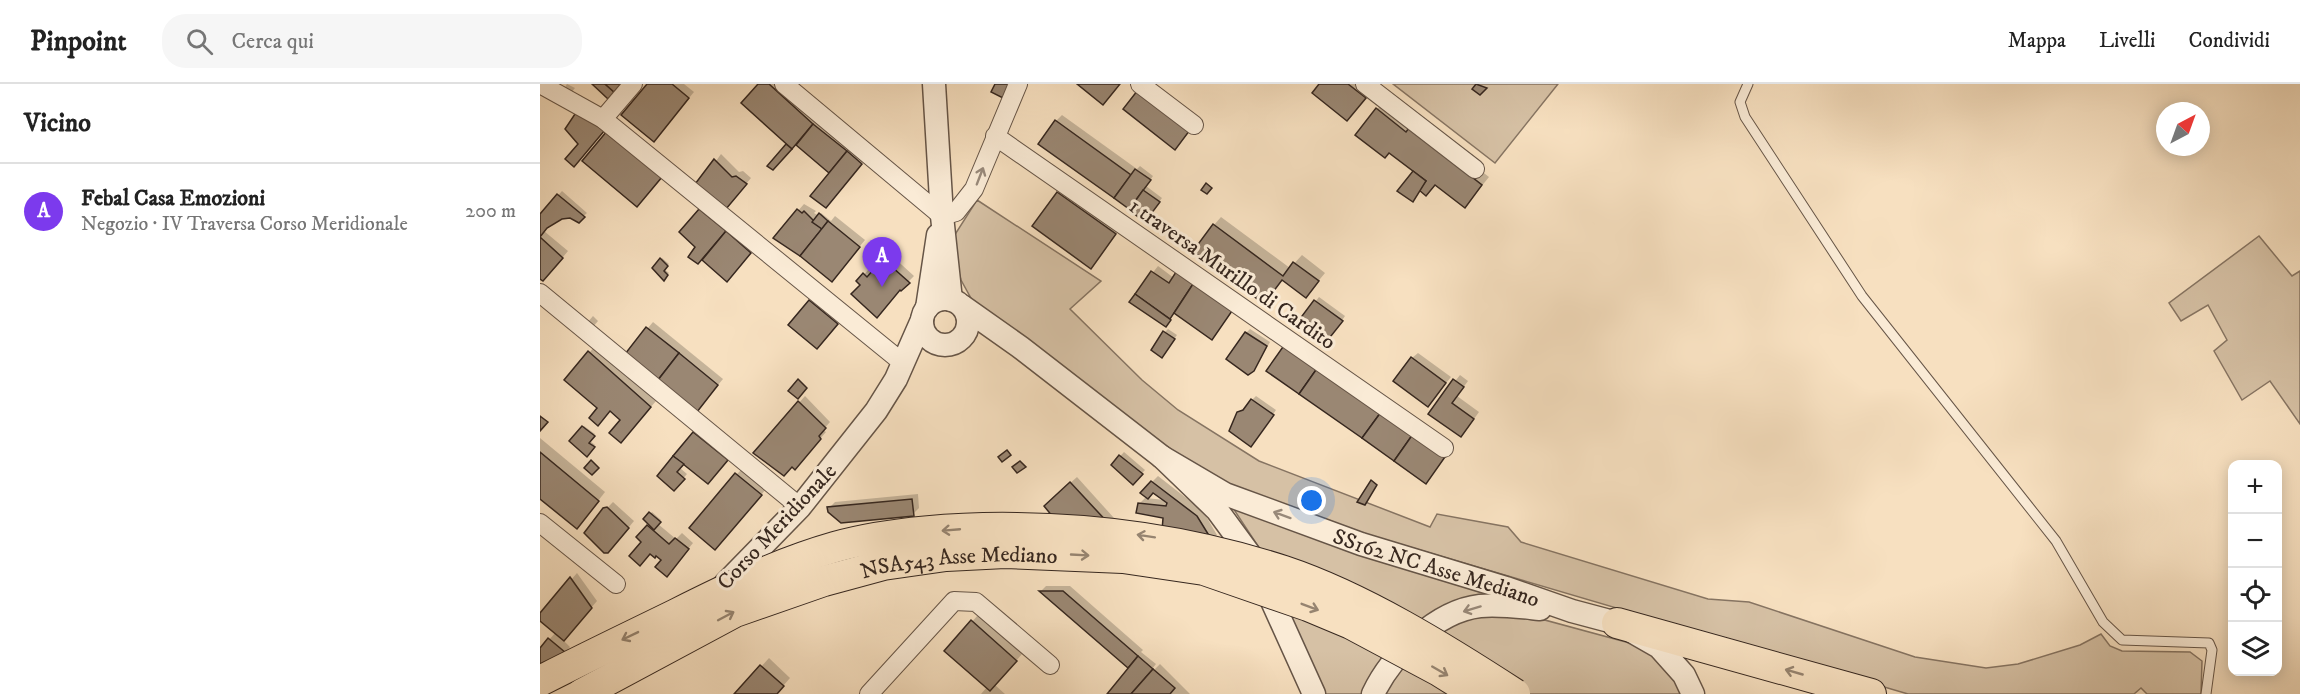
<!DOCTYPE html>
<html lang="it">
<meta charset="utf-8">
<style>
:root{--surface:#fff;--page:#f6f6f6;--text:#222;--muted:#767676;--line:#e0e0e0;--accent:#7c3aed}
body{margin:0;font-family:"IM FELL DW Pica",serif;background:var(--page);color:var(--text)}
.controls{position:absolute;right:18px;bottom:18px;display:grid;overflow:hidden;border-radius:12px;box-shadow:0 3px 15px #0003}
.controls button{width:54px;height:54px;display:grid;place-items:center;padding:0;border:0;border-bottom:2px solid var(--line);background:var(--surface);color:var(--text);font:30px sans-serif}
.compass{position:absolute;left:1616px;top:18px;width:54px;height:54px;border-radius:50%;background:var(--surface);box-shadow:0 3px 15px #0003;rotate:41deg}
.you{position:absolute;left:772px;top:417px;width:21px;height:21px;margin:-15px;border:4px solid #fff;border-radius:50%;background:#1a73e8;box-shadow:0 0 0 9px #1a73e833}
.badge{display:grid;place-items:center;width:39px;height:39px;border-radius:50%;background:var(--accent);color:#fff;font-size:20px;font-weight:700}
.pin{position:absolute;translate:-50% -50px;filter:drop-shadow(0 2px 3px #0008)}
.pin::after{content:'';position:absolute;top:32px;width:21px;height:18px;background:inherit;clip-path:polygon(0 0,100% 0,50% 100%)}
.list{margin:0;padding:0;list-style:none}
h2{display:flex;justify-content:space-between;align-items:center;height:78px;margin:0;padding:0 24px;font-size:26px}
h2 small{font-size:20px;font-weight:400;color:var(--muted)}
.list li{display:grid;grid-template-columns:39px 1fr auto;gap:18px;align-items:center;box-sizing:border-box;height:96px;padding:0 24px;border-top:2px solid var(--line)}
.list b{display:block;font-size:22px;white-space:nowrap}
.list p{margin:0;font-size:20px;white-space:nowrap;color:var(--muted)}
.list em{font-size:20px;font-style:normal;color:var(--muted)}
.icon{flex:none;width:33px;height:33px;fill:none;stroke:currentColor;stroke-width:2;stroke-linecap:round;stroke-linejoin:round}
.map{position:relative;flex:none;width:1760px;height:610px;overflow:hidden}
header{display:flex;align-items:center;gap:36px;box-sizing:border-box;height:84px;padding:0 30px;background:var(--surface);border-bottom:2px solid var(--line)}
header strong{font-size:28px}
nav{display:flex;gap:33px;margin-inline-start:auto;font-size:21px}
.search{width:420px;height:54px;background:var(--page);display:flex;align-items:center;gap:15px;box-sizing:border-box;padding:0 21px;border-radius:24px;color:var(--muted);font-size:22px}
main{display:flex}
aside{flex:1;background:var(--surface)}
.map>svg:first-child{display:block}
</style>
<header>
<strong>Pinpoint</strong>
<div class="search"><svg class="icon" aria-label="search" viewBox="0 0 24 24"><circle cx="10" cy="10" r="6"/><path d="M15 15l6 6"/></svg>Cerca qui</div>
<nav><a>Mappa</a><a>Livelli</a><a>Condividi</a></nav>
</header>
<main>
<aside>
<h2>Vicino<small></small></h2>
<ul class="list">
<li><span class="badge">A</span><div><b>Febal Casa Emozioni</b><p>Negozio · IV Traversa Corso Meridionale</p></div><em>200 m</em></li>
</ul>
</aside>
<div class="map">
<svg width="1760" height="610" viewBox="0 0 1760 610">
<rect width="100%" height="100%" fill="#f7e0c0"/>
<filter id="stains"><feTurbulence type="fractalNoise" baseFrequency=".00333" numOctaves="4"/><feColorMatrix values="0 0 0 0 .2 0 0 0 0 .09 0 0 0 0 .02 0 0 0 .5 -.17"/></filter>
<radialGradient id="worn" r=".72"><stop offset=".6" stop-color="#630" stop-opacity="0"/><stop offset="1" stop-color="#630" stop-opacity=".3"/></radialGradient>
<g fill="#d6c1a5" stroke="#867462" stroke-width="1.5">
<polygon points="853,0 1018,0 955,79"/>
<polygon points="437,116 561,197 530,225 602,296 638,326 719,377 890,443 897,430 968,443 981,458 1168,515 1209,518 1375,573 1446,584 1478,580 1540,561 1561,550 1570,562 1582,567 1650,568 1662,577 1661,610 1607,610 1601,604 1594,610 1368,610 737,424 650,380 531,294 432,216 421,196 412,163 414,152"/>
<polygon points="1719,152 1752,192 1760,187 1760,340 1730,297 1702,316 1674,267 1687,256 1668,221 1641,237 1629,219"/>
<polygon points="691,421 958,508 889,531 874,541 825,610 783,610 718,462"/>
<path d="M979 529 1097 561 1110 568 1148 610H842C858 584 880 559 906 543 926 530 956 530 979 529Z"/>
</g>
<g fill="#0003">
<polygon points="27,0 35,4 31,9 24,5"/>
<polygon points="109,0 144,0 154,8 119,50"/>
<polygon points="220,0 241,0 324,76 289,119 291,89 256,58 229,81 248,60"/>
<polygon points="781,0 821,0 830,7 813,30"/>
<polygon points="845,18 878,38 949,93 932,114 896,100 875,87 837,25"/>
<polygon points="522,31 597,85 600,82 613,92 606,102 622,114 605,136 575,113 516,37"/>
<polygon points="181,70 199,88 203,87 211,94 192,117 157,104"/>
<polygon points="524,103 580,144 556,177 518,109"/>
<polygon points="22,107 47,129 38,137 30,133 22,133 4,147 28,167 9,190 0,193 0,132"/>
<polygon points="264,120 276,127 274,129 279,132 281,129 291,137 295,132 325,156 297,190 235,153"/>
<polygon points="166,121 216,162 187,196 162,174 157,163 160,126"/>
<polygon points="681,133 750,184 762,171 785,189 766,212 743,195 724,218 674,141"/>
<polygon points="350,170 374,192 361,205 322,201 318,197 330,184 333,188"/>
<polygon points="122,174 129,180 124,185 129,189 124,194 114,184"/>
<polygon points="618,182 634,194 637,189 697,221 672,254 635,228 626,241 591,217"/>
<polygon points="276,211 302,234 282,257 250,241"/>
<polygon points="779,213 805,232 791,252 761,236"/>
<polygon points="53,232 58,237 52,244 47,239"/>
<polygon points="113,238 183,295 162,320 87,269"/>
<polygon points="628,245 637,251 625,268 625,248"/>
<polygon points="710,245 730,258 714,286 706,249"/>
<polygon points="55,262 116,317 86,352 83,335 70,326 59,324 26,296"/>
<polygon points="878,269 911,293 888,321 872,274"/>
<polygon points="920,291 928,297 917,312 939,328 926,346 890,329"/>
<polygon points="265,312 290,338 283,346 286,348 260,378 215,369"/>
<polygon points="716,312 736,326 714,358 699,329"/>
<polygon points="44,342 55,350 50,357 55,361 47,371 31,357"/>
<polygon points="160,343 192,369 173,392 144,379 140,384 147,390 134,405 119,392"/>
<polygon points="0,354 65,408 44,435 0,411"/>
<polygon points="584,368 605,386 593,399 573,380"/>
<polygon points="202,385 226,405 181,459 197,390"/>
<polygon points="618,392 663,427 677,451 672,456 599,420 605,414 626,416 613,408 602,408"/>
<polygon points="537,393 574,434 569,439 511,416"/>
<polygon points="378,410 379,424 373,430 289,424 295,418"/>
<polygon points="73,418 94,437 74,461 64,467 46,452 46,446"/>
<polygon points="112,428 121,436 118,440 136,455 142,449 153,459 127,491 123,476 98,453 110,440 105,435"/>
<polygon points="37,489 57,517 23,556 30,563 16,579 0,566 16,548 0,532"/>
<polygon points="506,502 530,502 603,566 601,568 616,580 612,585 613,587 620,580 650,610 569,610 590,584 501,507"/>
<polygon points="438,531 482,570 455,601 465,610 441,610 447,603 406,567"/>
<polygon points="229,574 250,594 236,610 196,610"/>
</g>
<g fill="#9a8773" stroke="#36271f" stroke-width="1.5">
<polygon points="52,0 65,0 74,8 68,15"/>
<polygon points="65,0 81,0 74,8"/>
<polygon points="107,0 132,0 149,14 114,58 81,31"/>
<polygon points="218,0 229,0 273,40 252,65 201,19"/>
<polygon points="455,0 469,0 463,14 451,8"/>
<polygon points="537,0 580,0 563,21"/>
<polygon points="779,0 808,0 826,14 807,37 772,9"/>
<polygon points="936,0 947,4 940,11 932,5"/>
<polygon points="601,2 653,42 635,66 583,25"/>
<polygon points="836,24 866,48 869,44 942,101 925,124 895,101 886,112 879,106 886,97 849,69 845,74 815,51"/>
<polygon points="37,27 65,46 34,83 25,75 38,60 25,45"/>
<polygon points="515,36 591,91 574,114 498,60"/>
<polygon points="273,40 307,67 289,89 256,61"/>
<polygon points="67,47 122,93 97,123 42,77"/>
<polygon points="246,60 252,65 233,86 227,82"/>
<polygon points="307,67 322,80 286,124 270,112"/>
<polygon points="174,75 192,93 196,92 207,100 186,125 155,100"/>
<polygon points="595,85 611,96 589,125 574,114"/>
<polygon points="873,87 886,97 873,118 857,107"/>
<polygon points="666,99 672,104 667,110 661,106"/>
<polygon points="603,106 620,118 605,138 589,126"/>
<polygon points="517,108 576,150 551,185 492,142"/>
<polygon points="17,110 45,133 39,139 30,134 22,135 7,144 0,153 0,130"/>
<polygon points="159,125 186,147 158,180 148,173 155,163 139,148"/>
<polygon points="257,125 262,129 264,127 282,145 260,172 233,154"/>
<polygon points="279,129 288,137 282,145 272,138"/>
<polygon points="288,137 320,163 292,198 260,172"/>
<polygon points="673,140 743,192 753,178 779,197 766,214 742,196 724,220 653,167"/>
<polygon points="186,147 211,169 187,198 162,176"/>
<polygon points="0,153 23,174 3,197 0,195"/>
<polygon points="120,174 128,182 124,187 128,191 124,197 112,184"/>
<polygon points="343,175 370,199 361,207 360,206 337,234 311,210 320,201 316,197 323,189 327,193"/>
<polygon points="611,187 629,199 636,188 653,200 630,235 595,210"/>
<polygon points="653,200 692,227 672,256 634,229"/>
<polygon points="595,210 631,236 626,243 589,218"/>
<polygon points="269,216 298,240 277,265 248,241"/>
<polygon points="774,216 803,237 787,257 759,236"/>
<polygon points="106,243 139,269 118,296 85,270"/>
<polygon points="623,247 635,255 622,274 611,266"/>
<polygon points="705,248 727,262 714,287 708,291 686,275"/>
<polygon points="745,260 778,283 759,310 726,287"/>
<polygon points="48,267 111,323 81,359 69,349 80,336 70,327 58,342 49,334 57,324 24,296"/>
<polygon points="139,269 178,301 157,328 118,296"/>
<polygon points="871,273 906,299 888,323 853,297"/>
<polygon points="778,283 841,328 822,354 759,310"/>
<polygon points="258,295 267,304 258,315 248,307"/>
<polygon points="913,295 924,303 912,319 934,335 921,353 888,330"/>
<polygon points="711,315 734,331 711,363 689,347 697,328 703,326"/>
<polygon points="258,317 286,344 279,352 281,355 255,386 252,383 244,392 213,369"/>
<polygon points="841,328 873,350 854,377 822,354"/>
<polygon points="0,332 8,338 0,347"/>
<polygon points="42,342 55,352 49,359 55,363 47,373 29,357"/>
<polygon points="153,348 188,376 168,400 133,372"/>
<polygon points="873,350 905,373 886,400 854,377"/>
<polygon points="467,366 471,371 462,378 458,373"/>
<polygon points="0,368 59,417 37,445 0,415"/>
<polygon points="579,371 603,390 593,401 571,381"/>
<polygon points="133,372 144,380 137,388 145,395 134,407 117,392"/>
<polygon points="51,376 59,384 52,391 44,384"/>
<polygon points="480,377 486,383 477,389 472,383"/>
<polygon points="195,389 222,411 175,466 149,444"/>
<polygon points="831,396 837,401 825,421 817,418"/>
<polygon points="611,397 657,432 673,458 622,447 623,434 596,429 598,419 626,422 627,419 613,409 608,415 600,409"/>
<polygon points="530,398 570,441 517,438 504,422"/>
<polygon points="372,415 374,432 301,439 288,428 287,423"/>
<polygon points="67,423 89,444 68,469 64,469 44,449 63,424"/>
<polygon points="109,428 121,438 114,446 103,435"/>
<polygon points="107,441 129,460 135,454 149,465 127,493 115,483 121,476 116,472 115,474 110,470 100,482 89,472 101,458 96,453"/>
<polygon points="30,493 52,524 24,557 0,537 0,529"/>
<polygon points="499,507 523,507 598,572 588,584"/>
<polygon points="431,536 477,577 450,607 404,567"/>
<polygon points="8,554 26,569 0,593 0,564"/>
<polygon points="598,572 613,585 591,610 567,610"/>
<polygon points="220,581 244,602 237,610 194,610"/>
<polygon points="613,585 635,604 630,610 591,610"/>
</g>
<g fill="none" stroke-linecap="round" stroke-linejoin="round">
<g stroke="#665547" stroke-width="11">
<polyline id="service" points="1208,0 1200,18 1205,33 1322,212 1516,457 1563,538 1582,556 1669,559 1672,566 1666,610"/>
</g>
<g stroke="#665547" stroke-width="20">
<g id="minor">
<polyline points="0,0 63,35 363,279"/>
<polyline points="244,0 402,132 416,128 434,105 478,0"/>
<polyline points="600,0 654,41"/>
<polyline points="825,0 935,85"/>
<polyline points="63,35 93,0"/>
<polyline points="455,52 904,364"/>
<polyline points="0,209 260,423"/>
<polyline points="0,439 76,500"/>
<polyline points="329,610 414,517 436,518 510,581"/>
</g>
</g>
<g stroke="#665547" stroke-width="25">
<g id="tertiary">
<polyline points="394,0 402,132 411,216"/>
<circle cx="405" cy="238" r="23"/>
<polyline points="422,222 480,263 622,373 677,426 713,475 774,610"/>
<polyline points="387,224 398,151"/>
<path id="s1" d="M622 373 685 410 821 460 966 504 1032 527 1077 539 1119 563 1144 591 1153 610"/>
<polyline points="185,500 260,423 336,327 356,295 382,236"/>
<path d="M833 610C851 572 896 527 940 522 959 520 981 523 1000 525"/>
</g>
</g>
<g stroke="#36271f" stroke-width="32">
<polyline id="trunk" points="1077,539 1331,610"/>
</g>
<use href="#service" stroke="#faebd6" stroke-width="9"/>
<use href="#minor" stroke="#faebd6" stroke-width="18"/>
<use href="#tertiary" stroke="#faebd6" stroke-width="22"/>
<use href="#trunk" stroke="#f7e0c0" stroke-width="30"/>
<g stroke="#36271f" stroke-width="32" stroke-linecap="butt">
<g id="trunk-bridge">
<path d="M0 597C45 574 91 552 136 530 188 504 239 479 295 463 348 448 422 443 477 444 570 445 655 458 744 487 822 513 906 565 975 610"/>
<path id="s2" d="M42 610 195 528 284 497 343 481 406 472 465 469 583 474 664 486 768 522 811 540 899 587 936 610"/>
</g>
</g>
<use href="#trunk-bridge" stroke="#f7e0c0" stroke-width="30"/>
</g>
<defs><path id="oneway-shaft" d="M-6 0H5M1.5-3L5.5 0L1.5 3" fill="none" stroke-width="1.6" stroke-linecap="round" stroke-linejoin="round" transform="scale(1.5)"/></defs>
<g stroke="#98897a">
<use href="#oneway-shaft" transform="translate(440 92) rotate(-69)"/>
<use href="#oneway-shaft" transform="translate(742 431) rotate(-160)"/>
<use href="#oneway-shaft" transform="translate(932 525) rotate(163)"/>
</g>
<g stroke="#968470">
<use href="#oneway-shaft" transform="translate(411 446) rotate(175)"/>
<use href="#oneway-shaft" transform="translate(606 452) rotate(-171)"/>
<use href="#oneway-shaft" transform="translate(540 471) rotate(3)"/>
<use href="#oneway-shaft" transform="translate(770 523) rotate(21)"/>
<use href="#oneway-shaft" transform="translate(186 532) rotate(-28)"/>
<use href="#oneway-shaft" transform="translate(90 552) rotate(154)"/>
<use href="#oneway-shaft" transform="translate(900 587) rotate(30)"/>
<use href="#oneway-shaft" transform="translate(1254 588) rotate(-164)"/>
</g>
<g text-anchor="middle" stroke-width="6" stroke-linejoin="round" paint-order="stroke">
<g font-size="22" fill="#36271f" stroke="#faebd6">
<text transform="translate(693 189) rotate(35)" y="8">1 traversa Murillo di Cardito</text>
<text transform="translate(236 442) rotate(-47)" y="8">Corso Meridionale</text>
<text dy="8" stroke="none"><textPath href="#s2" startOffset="405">NSA543 Asse Mediano</textPath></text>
<text dy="8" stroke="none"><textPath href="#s1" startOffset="297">SS162 NC Asse Mediano</textPath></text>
</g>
</g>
<rect width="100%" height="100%" filter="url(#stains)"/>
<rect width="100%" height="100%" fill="url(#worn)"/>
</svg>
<div class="controls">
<button>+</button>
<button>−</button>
<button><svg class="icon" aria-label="locate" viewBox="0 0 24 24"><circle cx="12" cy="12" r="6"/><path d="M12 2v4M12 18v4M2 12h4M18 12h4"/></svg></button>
<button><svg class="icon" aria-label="layers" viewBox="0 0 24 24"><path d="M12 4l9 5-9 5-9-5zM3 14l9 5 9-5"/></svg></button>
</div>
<svg class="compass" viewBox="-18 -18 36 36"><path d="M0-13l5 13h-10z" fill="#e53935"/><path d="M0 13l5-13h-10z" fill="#767676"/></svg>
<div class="you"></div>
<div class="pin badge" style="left:342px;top:203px">A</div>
</div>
</main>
